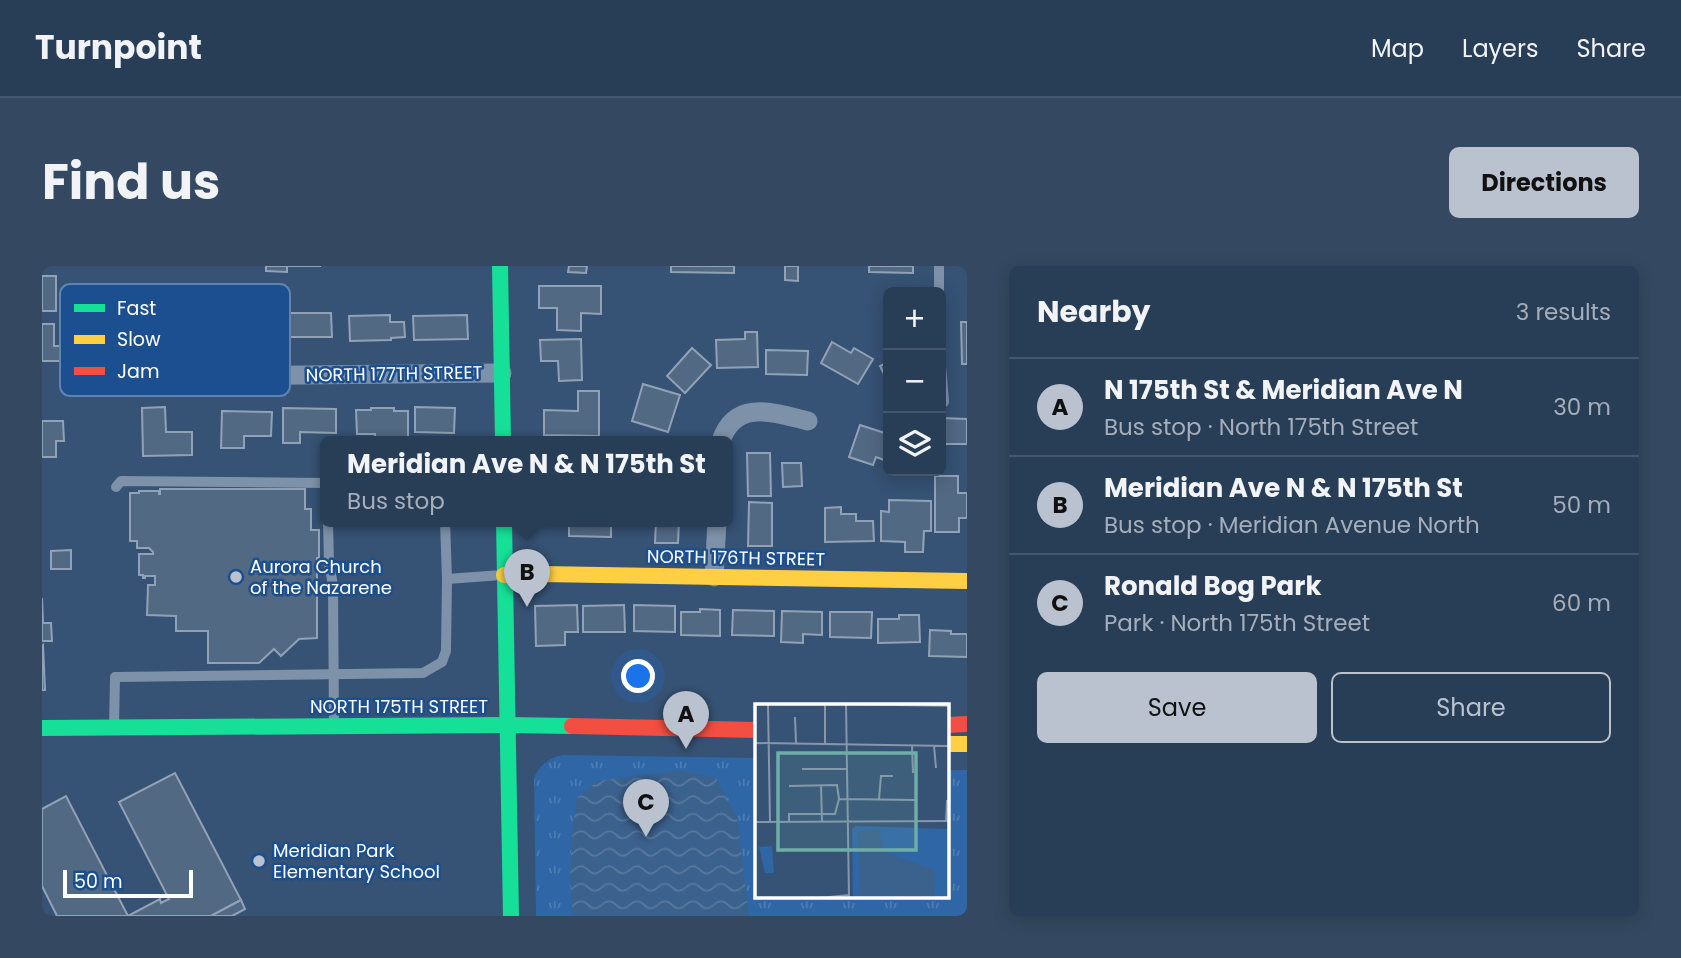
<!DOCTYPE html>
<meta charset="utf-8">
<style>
:root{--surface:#283e57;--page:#344961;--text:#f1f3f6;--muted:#a5aeba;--line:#44576d;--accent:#b9c2ce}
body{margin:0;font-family:Poppins,sans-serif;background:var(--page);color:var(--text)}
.controls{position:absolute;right:21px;top:21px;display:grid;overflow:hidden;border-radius:10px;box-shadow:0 4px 18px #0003}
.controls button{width:63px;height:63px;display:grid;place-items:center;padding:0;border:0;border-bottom:2px solid var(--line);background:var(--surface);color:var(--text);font:35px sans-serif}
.scale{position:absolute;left:21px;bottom:18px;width:130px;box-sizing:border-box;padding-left:7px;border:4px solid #fff;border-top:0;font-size:19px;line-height:24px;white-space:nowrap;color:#fff;-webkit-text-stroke:5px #1b4f8f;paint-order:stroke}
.you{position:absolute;left:597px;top:411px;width:24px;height:24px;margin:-18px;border:5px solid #fff;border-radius:50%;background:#1a73e8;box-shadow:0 0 0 10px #1a73e833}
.badge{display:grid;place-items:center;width:46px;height:46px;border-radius:50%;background:var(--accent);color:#111;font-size:23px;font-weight:700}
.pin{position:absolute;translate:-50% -58px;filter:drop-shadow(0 2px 4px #0008)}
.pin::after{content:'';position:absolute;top:37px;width:24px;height:21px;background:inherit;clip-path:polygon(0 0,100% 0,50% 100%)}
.popup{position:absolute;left:278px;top:170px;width:413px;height:91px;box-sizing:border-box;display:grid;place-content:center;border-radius:10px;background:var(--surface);filter:drop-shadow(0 2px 5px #0005);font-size:23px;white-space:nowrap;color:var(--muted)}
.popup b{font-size:26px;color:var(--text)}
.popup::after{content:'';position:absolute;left:50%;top:100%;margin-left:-14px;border:14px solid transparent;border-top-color:var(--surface)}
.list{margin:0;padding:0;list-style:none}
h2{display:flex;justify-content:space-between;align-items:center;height:91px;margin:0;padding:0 28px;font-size:30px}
h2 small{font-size:23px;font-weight:400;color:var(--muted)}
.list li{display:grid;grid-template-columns:46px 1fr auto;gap:21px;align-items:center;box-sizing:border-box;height:98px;padding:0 28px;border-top:2px solid var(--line)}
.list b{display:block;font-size:26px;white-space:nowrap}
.list p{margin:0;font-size:23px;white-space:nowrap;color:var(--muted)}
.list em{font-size:23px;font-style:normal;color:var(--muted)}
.actions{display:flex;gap:14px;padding:21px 28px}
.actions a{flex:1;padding:16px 0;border:2px solid var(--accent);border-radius:10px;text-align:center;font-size:24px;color:var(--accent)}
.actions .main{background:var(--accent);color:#111}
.icon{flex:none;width:38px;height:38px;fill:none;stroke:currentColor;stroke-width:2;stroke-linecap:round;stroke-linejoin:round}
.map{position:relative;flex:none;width:925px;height:650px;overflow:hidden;border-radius:10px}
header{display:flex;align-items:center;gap:42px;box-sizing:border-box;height:98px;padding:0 35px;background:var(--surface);border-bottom:2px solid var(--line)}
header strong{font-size:33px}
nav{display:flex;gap:38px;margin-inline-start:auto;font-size:24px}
.intro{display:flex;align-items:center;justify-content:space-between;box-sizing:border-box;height:168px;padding:0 42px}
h1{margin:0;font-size:49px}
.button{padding:18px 32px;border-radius:10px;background:var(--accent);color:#111;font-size:24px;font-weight:700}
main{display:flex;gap:42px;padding:0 42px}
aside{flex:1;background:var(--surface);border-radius:10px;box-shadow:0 4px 18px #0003}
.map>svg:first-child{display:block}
</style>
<header>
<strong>Turnpoint</strong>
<nav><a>Map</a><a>Layers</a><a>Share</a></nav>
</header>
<div class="intro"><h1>Find us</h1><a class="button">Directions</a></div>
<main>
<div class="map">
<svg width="925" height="650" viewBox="0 0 925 650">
<defs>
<pattern id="park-tufts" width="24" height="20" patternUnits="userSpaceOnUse" patternTransform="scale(1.75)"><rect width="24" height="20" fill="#2f66a5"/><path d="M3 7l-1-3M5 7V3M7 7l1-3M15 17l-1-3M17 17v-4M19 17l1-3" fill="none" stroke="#4e7db2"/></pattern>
<pattern id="water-waves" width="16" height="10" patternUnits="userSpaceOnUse" patternTransform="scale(1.75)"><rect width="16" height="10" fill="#3b618d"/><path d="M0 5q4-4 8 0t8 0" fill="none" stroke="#58799e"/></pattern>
</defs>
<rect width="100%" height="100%" fill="#365274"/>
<path fill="url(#park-tufts)" d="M521 489 715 492V631H906V504H925V650H494L492 512C498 498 507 492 521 489Z"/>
<path fill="url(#water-waves)" d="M640 505 674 512 695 551 707 650H531C526 610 529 572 535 532L556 515Z"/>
<g fill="#526984" stroke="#92a2b6" stroke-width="2">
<polygon points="224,0 279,0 245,0 245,6 224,5"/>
<polygon points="527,0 545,0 544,7 526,6"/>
<polygon points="629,0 692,0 692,7 629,6"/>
<polygon points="743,0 756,0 756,15 743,14"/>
<polygon points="827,0 871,0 871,7 827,6"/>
<rect x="0" y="10" width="14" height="35"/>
<polygon points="497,20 559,20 559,48 539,47 539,65 515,64 515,42 497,42"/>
<polygon points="118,21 141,37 112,76 90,60"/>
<polygon points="180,42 215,42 215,67 179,67"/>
<polygon points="215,44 230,45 230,60 215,60"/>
<polygon points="244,47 289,47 290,71 244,71"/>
<polygon points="348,49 348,56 362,56 363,71 349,72 349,74 308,75 307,50"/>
<polygon points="425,49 426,73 372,74 371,50"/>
<polygon points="919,56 925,56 925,98 920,98"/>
<polygon points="0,58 12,58 12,80 21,80 21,95 0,95"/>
<polygon points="703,66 715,66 716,101 675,102 674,74 703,73"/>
<polygon points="539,73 540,114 517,115 516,95 499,95 498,74"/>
<polygon points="790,76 809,87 812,82 831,93 816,118 779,97"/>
<polygon points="650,82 669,99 643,127 625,110"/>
<polygon points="724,84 766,85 765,109 724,108"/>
<polygon points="75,85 100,87 96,127 71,125"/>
<polygon points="846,96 846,116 838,100"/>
<polygon points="601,118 638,129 626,166 590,155"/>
<polygon points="536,125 557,125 557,170 502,169 502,144 536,145"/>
<polygon points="123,141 124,166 150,166 150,189 101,190 100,142"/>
<polygon points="373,141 413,142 412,167 373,166"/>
<polygon points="241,142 294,143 294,167 258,166 258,177 241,177"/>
<polygon points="329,142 352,142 352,145 366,145 366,172 333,171 333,168 315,168 314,144 329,144"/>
<polygon points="180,145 230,146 229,170 202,170 202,182 179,182"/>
<polygon points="899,152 925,153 925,178 899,178"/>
<polygon points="0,155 21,155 22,175 14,175 14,191 0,191"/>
<polygon points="818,159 846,168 846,181 842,194 834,191 831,199 807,191"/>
<polygon points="705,187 728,187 729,230 706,230"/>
<polygon points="740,197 759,197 760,220 741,221"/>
<polygon points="893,210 916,210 916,227 925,227 925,252 917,252 917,266 893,266"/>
<polygon points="118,223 263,223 263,243 269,243 269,264 277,264 277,292 275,292 275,372 257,373 239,390 232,383 217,397 166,397 166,365 134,365 134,350 105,349 106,319 113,319 113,310 103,310 103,312 101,312 101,309 97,309 97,288 111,288 111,286 107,282 95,282 95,275 88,275 88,227 97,227 97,225 117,225 117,228 118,228"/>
<polygon points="847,234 889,235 889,265 882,265 881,286 863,286 863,276 839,275 839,245 847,246"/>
<polygon points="707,236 730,237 730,280 706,280"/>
<polygon points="799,241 799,248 814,248 814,255 831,255 832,275 783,276 783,242"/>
<polygon points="527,255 569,255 569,271 527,270"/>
<polygon points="614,255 637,255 636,277 613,277"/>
<polygon points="29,284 29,303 9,303 9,285"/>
<polygon points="0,332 1,357 9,357 10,375 0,375"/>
<polygon points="535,339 536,366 523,366 523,379 494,380 493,340"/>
<polygon points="582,339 583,366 541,366 541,340"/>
<polygon points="592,339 633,340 633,366 592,365"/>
<polygon points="658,343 678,344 678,370 639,369 639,346 658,346"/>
<polygon points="691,344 732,345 732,370 690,369"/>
<polygon points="740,345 780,346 780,369 761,368 761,377 739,376"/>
<polygon points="788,346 830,346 829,372 788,371"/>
<polygon points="857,349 877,349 878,376 836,377 836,353 857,353"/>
<polygon points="888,364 909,365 909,368 925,368 925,391 887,390"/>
<polygon points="1,379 3,424 0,424 0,380"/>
<polygon points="133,507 199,634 169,650 15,650 0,620 0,543 24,530 86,650 118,633 119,637 127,633 77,536"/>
<polygon points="199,634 203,643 190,650 169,650"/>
</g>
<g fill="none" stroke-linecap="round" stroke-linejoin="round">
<g stroke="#7d92a8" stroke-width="10">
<polyline points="897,26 897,0"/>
<polyline points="899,100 902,136"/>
<polyline points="74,221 79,215 284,217"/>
<polyline points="286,255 287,298 291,319 292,460"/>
<polyline points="405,313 460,309"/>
<polyline points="72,461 73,411 381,407 400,396 404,385 405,313 403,255"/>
</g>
<g stroke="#7d92a8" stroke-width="19">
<polyline points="160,110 460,107"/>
<path d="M679 175C693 132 733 147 766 155"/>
<polyline points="672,311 675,255"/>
</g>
<g stroke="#16e098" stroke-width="16">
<polyline points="458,0 461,175"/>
<polyline points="462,255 469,650"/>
<polyline points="0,462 464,459 530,460"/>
</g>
<g stroke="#ffcf43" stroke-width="16">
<polyline points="462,309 490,310 499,308 925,315"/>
<polyline points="906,478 925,478"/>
</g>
<g stroke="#f24e42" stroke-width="16">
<polyline points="906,459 925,458"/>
<polyline points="530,460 715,464"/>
</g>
</g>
<g fill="#b9c2ce" stroke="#1b4f8f" stroke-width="2.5">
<circle cx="194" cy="311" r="7"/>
<circle cx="217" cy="595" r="7"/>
</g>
<g text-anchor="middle" stroke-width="5" stroke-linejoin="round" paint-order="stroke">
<g font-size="18" fill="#fff" stroke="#1b4f8f">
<text transform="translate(352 108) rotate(-1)" y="6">NORTH 177TH STREET</text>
<text transform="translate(694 292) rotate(1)" y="6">NORTH 176TH STREET</text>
<text x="357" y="447">NORTH 175TH STREET</text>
</g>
<g font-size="18" fill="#fff" stroke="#1b4f8f" text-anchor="start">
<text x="208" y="307">Aurora Church<tspan x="208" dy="21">of the Nazarene</tspan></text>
<text x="231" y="591">Meridian Park<tspan x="231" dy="21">Elementary School</tspan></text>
</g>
</g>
<g transform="translate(713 438)">
<rect width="194" height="194" fill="#365274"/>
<path d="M101 122 194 125V194H98L97 125ZM17 142 19 169H10L4 143Z" fill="#2f66a5"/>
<path d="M124 125 129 148 179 166 180 194 105 191 103 128Z" fill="#3b618d"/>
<path fill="none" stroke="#8697ac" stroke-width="2" d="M13 0 15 118M70 0V39M91 0 94 194M91 0 195 2M40 13 41 39M0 39 195 42M157 41 158 69M179 42 181 64M47 65H92M66 81 67 117M84 95 161 96M124 95 126 72H138M191 117 192 96M0 118 195 117M34 118V110H80L84 95 82 81 34 82M65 194 94 191"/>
<path fill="#6fada8" fill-opacity="0.15" stroke="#6fada8" stroke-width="3.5" d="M23 49H161V146H23Z"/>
<rect width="194" height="194" fill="none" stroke="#fff" stroke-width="3.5"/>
</g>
<rect x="18" y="18" width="230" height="112" rx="10" fill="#1b4f8f" stroke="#5f84b1" stroke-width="2"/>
<rect x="32" y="38" width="31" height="8" fill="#16e098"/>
<rect x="32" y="69" width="31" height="9" fill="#ffcf43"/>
<rect x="32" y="101" width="31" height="8" fill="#f24e42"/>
<g font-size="19" fill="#fff">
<text x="75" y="49">Fast</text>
<text x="75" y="80">Slow</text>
<text x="75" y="112">Jam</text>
</g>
</svg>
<div class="controls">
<button>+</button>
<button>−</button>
<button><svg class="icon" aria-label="layers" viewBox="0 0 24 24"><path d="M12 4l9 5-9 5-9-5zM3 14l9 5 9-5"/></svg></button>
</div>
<div class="scale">50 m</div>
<div class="you"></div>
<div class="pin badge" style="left:644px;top:483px">A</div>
<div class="pin badge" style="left:485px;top:341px">B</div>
<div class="popup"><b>Meridian Ave N &amp; N 175th St</b>Bus stop</div>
<div class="pin badge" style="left:604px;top:571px">C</div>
</div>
<aside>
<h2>Nearby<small>3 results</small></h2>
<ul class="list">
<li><span class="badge">A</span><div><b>N 175th St &amp; Meridian Ave N</b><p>Bus stop · North 175th Street</p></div><em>30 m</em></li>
<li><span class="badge">B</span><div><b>Meridian Ave N &amp; N 175th St</b><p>Bus stop · Meridian Avenue North</p></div><em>50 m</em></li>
<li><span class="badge">C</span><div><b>Ronald Bog Park</b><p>Park · North 175th Street</p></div><em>60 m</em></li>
</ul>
<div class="actions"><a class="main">Save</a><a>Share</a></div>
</aside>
</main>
